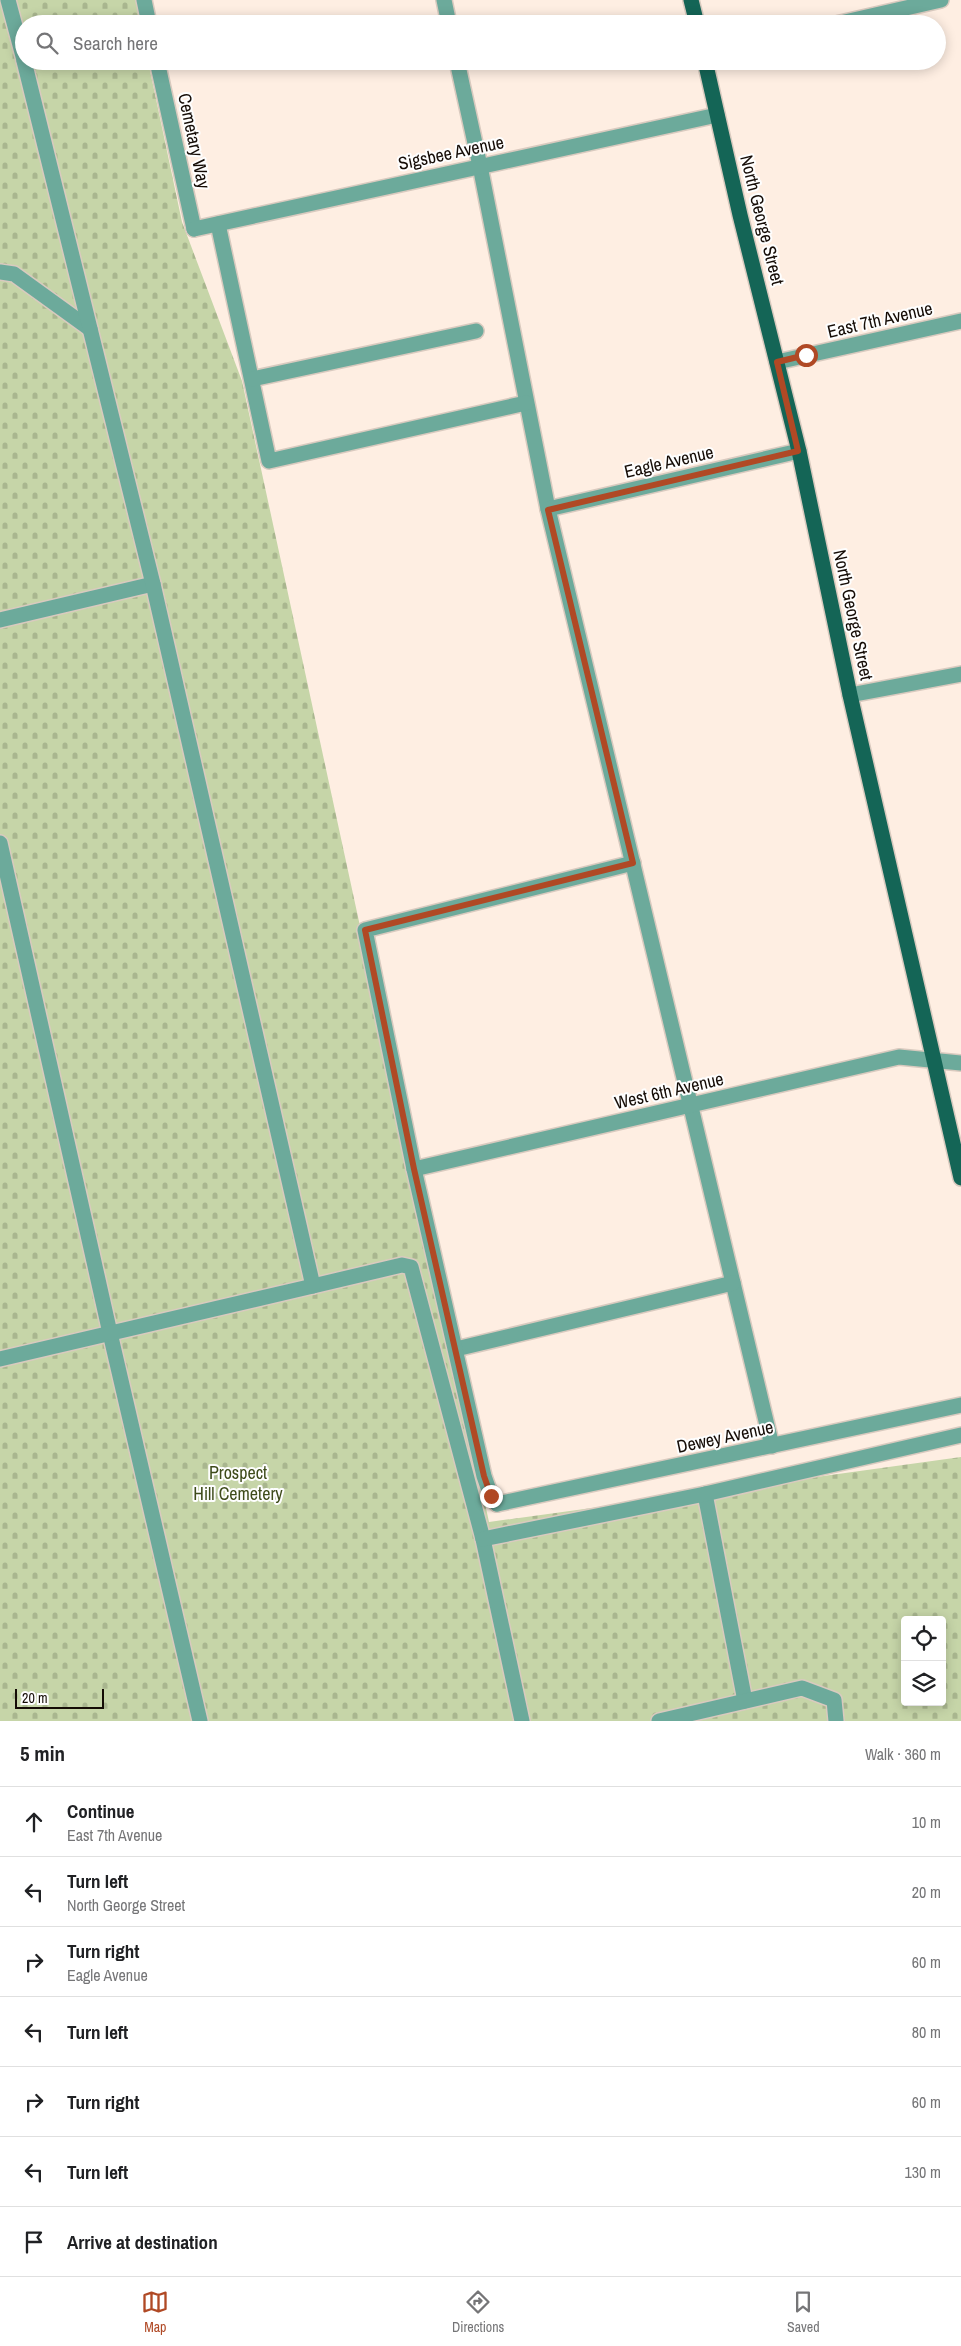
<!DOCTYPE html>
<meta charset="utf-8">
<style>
:root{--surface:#fff;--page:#f2f2f2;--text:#202124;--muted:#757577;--line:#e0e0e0;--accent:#b04925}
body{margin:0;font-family:"Archivo Narrow",sans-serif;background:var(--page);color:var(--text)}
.controls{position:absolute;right:15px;bottom:15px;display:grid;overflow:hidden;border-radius:5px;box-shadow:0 2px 12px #0003}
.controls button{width:45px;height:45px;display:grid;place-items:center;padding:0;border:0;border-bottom:1px solid var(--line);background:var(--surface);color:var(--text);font:25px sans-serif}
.scale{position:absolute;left:15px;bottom:12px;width:89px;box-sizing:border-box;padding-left:5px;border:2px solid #150c06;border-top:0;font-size:14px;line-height:18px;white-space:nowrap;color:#150c06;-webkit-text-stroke:4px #fefefe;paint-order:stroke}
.stop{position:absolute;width:15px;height:15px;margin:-11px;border:4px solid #b04925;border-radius:50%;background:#fff}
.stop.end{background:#b04925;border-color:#fff;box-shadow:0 1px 5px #0008}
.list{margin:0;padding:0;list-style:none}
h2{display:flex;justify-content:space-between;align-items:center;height:65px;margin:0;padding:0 20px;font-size:21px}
h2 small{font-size:16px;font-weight:400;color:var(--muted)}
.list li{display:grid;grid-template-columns:32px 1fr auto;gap:15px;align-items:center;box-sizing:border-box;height:70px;padding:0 20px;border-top:1px solid var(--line)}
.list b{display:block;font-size:19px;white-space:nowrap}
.list p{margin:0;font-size:16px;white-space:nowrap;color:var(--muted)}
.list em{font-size:16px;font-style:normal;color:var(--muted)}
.icon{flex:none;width:28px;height:28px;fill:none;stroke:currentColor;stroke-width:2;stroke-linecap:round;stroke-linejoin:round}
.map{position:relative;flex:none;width:961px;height:1721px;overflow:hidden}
.search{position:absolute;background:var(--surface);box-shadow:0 2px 12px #0003;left:15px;right:15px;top:15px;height:55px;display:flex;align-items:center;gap:12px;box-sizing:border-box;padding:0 18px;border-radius:28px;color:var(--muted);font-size:19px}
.sheet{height:555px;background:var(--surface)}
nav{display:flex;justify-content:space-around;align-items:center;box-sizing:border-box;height:70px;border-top:1px solid var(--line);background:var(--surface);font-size:14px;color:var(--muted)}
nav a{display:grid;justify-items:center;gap:2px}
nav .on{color:var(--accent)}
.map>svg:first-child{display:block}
</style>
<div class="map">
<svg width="961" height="1721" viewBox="0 0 961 1721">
<defs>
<pattern id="cemetery-stones" width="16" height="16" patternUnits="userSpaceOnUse" patternTransform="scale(1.25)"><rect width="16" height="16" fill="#c6d5a8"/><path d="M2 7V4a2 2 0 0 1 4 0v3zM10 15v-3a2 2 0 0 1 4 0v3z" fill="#a9b68f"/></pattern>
</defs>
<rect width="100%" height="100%" fill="#feeee2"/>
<path fill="url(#cemetery-stones)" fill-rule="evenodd" d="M0 0H136L141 24H24V61H148L182 222 242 381 489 1522 961 1457V1721H0ZM905 1620H942V1702H905Z"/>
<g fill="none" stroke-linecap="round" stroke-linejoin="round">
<g stroke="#d9cabf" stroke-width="18">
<g id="lane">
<polyline points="8,0 24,60"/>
<polyline points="144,0 149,24"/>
<polyline points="444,0 449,24"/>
<polyline points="836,24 941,0"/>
<polyline points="157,61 194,229"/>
<polyline points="457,61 480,166 548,509 772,1446"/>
<polyline points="218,224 269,461 526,403"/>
<polyline points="0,272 14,274 90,329"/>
<polyline points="252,379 476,331"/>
<polyline points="0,620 153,584"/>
<polyline points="0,843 110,1333 200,1721"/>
<polyline points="313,1286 402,1265 411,1267 483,1539 522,1721"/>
<polyline points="456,1349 733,1283"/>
<polyline points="0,1359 313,1286 153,584 24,61"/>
<polyline points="705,1494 745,1701"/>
<polyline points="497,1504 491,1496 484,1476 414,1169 365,930 633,863"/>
<polyline points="483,1539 705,1494 961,1435"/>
<polyline points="659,1721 802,1688 834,1700 836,1721"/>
</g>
</g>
<g stroke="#d9cabf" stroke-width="18">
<g id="street">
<polyline points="194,229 717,115"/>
<polyline points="777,362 961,321"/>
<polyline points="548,509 799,451"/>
<polyline points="850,695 961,674"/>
<polyline points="414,1169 899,1057 961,1063"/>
<polyline points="497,1504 961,1405"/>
</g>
</g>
<g stroke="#d9cabf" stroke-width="18">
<g id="primary">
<polyline points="691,0 697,24"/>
<polyline points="705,61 740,215 799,451 850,695 961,1178"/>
</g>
</g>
<use href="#lane" stroke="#6caa9b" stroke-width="15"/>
<use href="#street" stroke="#6caa9b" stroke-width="15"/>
<use href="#primary" stroke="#146556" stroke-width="15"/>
</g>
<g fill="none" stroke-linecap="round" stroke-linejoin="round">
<polyline stroke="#b04925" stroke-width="6" points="491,1496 484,1476 414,1169 365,930 633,863 548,510 798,451 777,362 806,355"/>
</g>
<g text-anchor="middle" stroke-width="4" stroke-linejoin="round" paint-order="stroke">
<g font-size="18" fill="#150c06" stroke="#fefefe">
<text transform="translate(194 141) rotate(78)" y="6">Cemetary Way</text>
<text transform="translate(451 153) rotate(-12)" y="6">Sigsbee Avenue</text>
<text transform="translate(762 220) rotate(76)" y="6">North George Street</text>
<text transform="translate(880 320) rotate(-13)" y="6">East 7th Avenue</text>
<text transform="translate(669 462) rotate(-13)" y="6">Eagle Avenue</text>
<text transform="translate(853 615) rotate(78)" y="6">North George Street</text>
<text transform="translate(669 1091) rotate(-13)" y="6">West 6th Avenue</text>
<text transform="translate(725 1437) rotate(-12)" y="6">Dewey Avenue</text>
</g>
<g font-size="18" fill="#3e4b1a" stroke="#fefefe">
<text x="238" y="1479">Prospect<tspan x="238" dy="21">Hill Cemetery</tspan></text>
</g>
</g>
</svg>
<div class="controls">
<button><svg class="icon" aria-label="locate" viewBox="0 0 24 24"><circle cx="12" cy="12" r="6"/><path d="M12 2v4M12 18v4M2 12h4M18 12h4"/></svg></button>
<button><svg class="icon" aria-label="layers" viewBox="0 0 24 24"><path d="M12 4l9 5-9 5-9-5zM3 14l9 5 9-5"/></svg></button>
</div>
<div class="scale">20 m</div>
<div class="stop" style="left:806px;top:355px"></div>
<div class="stop end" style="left:491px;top:1496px"></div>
<div class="search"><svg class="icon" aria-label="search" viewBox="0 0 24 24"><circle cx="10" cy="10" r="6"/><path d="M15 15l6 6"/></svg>Search here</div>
</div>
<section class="sheet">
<h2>5 min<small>Walk · 360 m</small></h2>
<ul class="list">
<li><svg class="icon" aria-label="ahead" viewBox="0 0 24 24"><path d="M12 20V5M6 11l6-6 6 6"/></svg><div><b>Continue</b><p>East 7th Avenue</p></div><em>10 m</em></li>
<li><svg class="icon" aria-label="left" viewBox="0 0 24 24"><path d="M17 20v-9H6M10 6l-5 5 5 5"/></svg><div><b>Turn left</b><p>North George Street</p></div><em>20 m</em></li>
<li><svg class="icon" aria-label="right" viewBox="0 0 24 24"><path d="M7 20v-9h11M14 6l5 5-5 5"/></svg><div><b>Turn right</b><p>Eagle Avenue</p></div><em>60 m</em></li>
<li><svg class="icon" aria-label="left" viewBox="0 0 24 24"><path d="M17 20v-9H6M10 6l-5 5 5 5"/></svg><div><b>Turn left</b></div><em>80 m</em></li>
<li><svg class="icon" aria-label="right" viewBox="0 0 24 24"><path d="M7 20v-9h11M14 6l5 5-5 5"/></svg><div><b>Turn right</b></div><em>60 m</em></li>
<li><svg class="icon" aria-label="left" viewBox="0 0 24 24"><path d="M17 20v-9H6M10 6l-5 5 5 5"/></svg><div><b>Turn left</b></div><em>130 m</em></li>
<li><svg class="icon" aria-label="arrive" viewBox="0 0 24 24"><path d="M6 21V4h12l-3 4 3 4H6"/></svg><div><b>Arrive at destination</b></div></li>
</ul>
</section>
<nav>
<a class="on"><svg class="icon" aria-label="map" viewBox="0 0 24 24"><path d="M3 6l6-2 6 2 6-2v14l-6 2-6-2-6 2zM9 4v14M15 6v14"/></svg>Map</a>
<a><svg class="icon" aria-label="directions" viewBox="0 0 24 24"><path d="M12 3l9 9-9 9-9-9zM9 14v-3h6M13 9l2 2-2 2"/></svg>Directions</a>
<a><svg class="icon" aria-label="saved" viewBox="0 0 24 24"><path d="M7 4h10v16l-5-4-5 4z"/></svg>Saved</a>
</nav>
